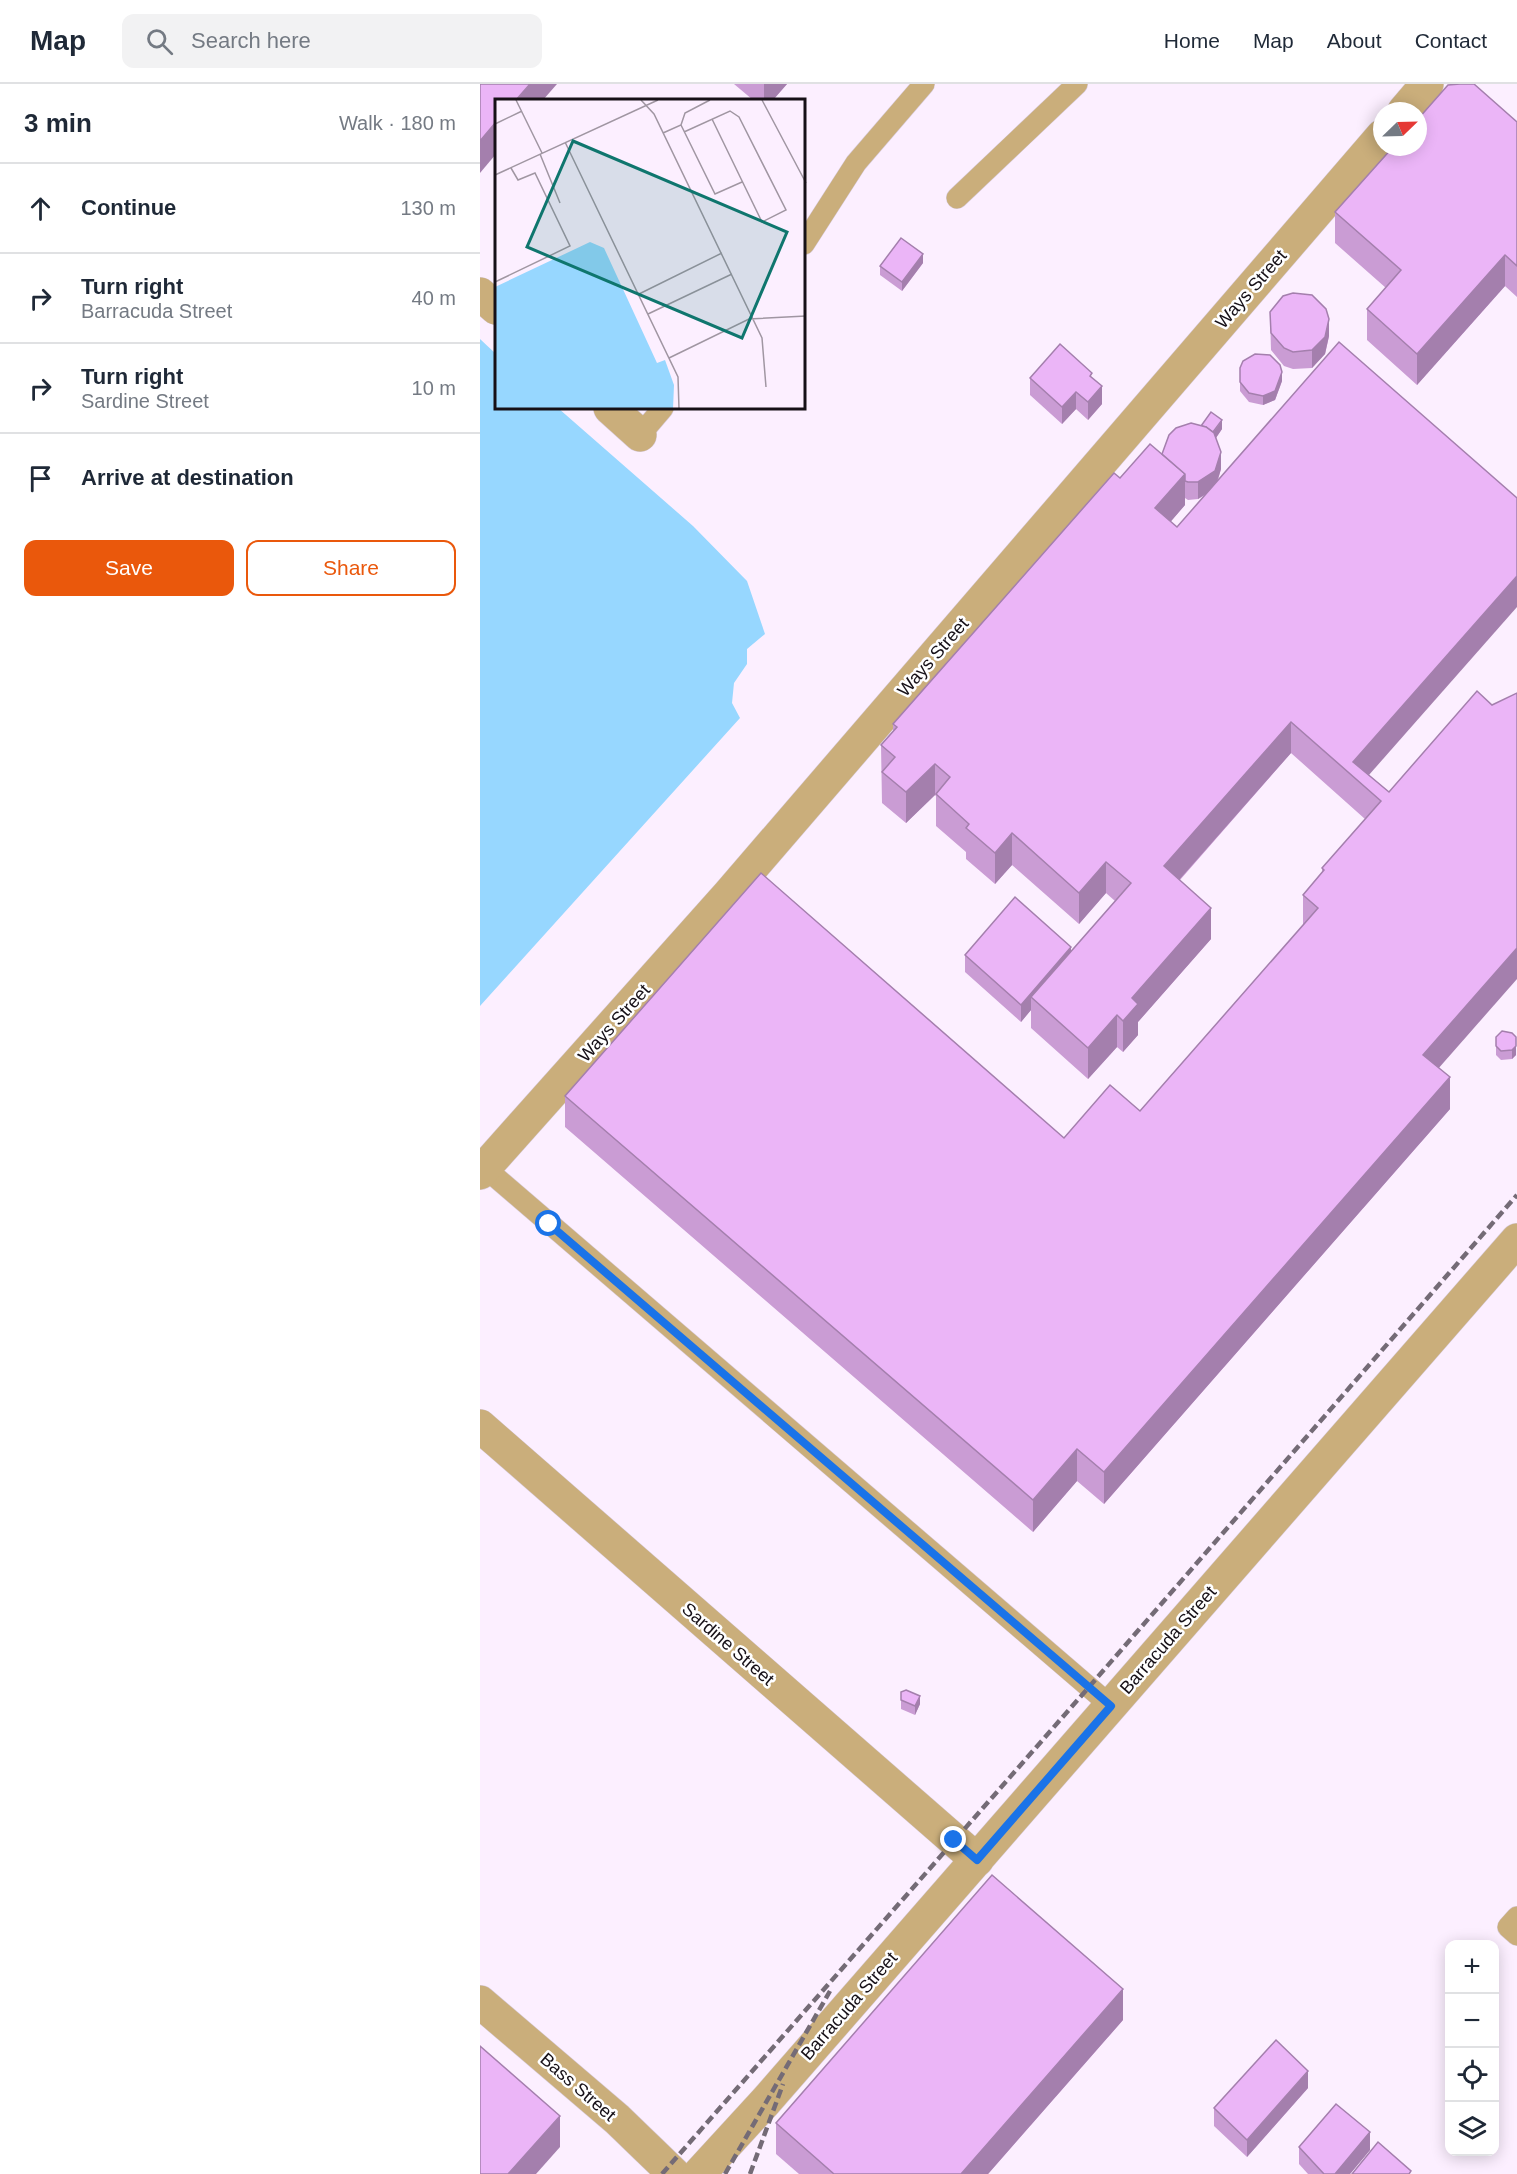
<!DOCTYPE html>
<meta charset="utf-8">
<style>
:root{--surface:#fff;--page:#f2f2f3;--text:#1f2937;--muted:#747a83;--line:#e0e1e3;--accent:#ea580c}
body{margin:0;font-family:Arial,sans-serif;background:var(--page);color:var(--text)}
.controls{position:absolute;right:18px;bottom:18px;display:grid;overflow:hidden;border-radius:12px;box-shadow:0 3px 15px #0003}
.controls button{width:54px;height:54px;display:grid;place-items:center;padding:0;border:0;border-bottom:2px solid var(--line);background:var(--surface);color:var(--text);font:30px sans-serif}
.compass{position:absolute;left:893px;top:18px;width:54px;height:54px;border-radius:50%;background:var(--surface);box-shadow:0 3px 15px #0003;rotate:67deg}
.stop{position:absolute;width:18px;height:18px;margin:-14px;border:4px solid #1a73e8;border-radius:50%;background:#fff}
.stop.end{background:#1a73e8;border-color:#fff;box-shadow:0 2px 6px #0008}
.list{margin:0;padding:0;list-style:none}
h2{display:flex;justify-content:space-between;align-items:center;height:78px;margin:0;padding:0 24px;font-size:26px}
h2 small{font-size:20px;font-weight:400;color:var(--muted)}
.list li{display:grid;grid-template-columns:39px 1fr auto;gap:18px;align-items:center;box-sizing:border-box;height:90px;padding:0 24px;border-top:2px solid var(--line)}
.list b{display:block;font-size:22px;white-space:nowrap}
.list p{margin:0;font-size:20px;white-space:nowrap;color:var(--muted)}
.list em{font-size:20px;font-style:normal;color:var(--muted)}
.actions{display:flex;gap:12px;padding:18px 24px}
.actions a{flex:1;padding:14px 0;border:2px solid var(--accent);border-radius:12px;text-align:center;font-size:21px;color:var(--accent)}
.actions .main{background:var(--accent);color:#fff}
.icon{flex:none;width:33px;height:33px;fill:none;stroke:currentColor;stroke-width:2;stroke-linecap:round;stroke-linejoin:round}
.map{position:relative;flex:none;width:1037px;height:2090px;overflow:hidden}
header{display:flex;align-items:center;gap:36px;box-sizing:border-box;height:84px;padding:0 30px;background:var(--surface);border-bottom:2px solid var(--line)}
header strong{font-size:28px}
nav{display:flex;gap:33px;margin-inline-start:auto;font-size:21px}
.search{width:420px;height:54px;background:var(--page);display:flex;align-items:center;gap:15px;box-sizing:border-box;padding:0 21px;border-radius:12px;color:var(--muted);font-size:22px}
main{display:flex}
aside{flex:1;background:var(--surface)}
.map>svg:first-child{display:block}
</style>
<header>
<strong>Map</strong>
<div class="search"><svg class="icon" aria-label="search" viewBox="0 0 24 24"><circle cx="10" cy="10" r="6"/><path d="M15 15l6 6"/></svg>Search here</div>
<nav><a>Home</a><a>Map</a><a>About</a><a>Contact</a></nav>
</header>
<main>
<aside>
<h2>3 min<small>Walk · 180 m</small></h2>
<ul class="list">
<li><svg class="icon" aria-label="ahead" viewBox="0 0 24 24"><path d="M12 20V5M6 11l6-6 6 6"/></svg><div><b>Continue</b></div><em>130 m</em></li>
<li><svg class="icon" aria-label="right" viewBox="0 0 24 24"><path d="M7 20v-9h11M14 6l5 5-5 5"/></svg><div><b>Turn right</b><p>Barracuda Street</p></div><em>40 m</em></li>
<li><svg class="icon" aria-label="right" viewBox="0 0 24 24"><path d="M7 20v-9h11M14 6l5 5-5 5"/></svg><div><b>Turn right</b><p>Sardine Street</p></div><em>10 m</em></li>
<li><svg class="icon" aria-label="arrive" viewBox="0 0 24 24"><path d="M6 21V4h12l-3 4 3 4H6"/></svg><div><b>Arrive at destination</b></div></li>
</ul>
<div class="actions"><a class="main">Save</a><a>Share</a></div>
</aside>
<div class="map">
<svg width="1037" height="2090" viewBox="0 0 1037 2090">
<rect width="100%" height="100%" fill="#fcefff"/>
<polygon fill="#97d7ff" points="0,255 16,270 16,324 78,324 213,442 267,497 285,550 267,565 267,580 254,599 252,619 260,634 0,922"/>
<g fill="none" stroke-linecap="round" stroke-linejoin="round">
<g stroke="#d7cbda" stroke-width="22">
<g id="service">
<polyline points="477,114 597,0"/>
<polyline points="324,160 376,79 444,0"/>
<polyline points="160,351 183,324"/>
<polyline points="5,1084 631,1622"/>
<polyline points="1037,1833 1028,1843 1037,1851"/>
</g>
</g>
<g stroke="#d7cbda" stroke-width="34">
<g id="minor">
<polyline points="924,27 947,0"/>
<polyline points="0,210 16,224"/>
<polyline points="130,324 160,351"/>
<polyline points="0,1089 249,810 902,52"/>
<polyline points="0,1342 497,1776"/>
<polyline points="0,1918 137,2035 194,2090"/>
<polyline points="219,2090 286,2017 1037,1156"/>
</g>
</g>
<use href="#service" stroke="#caae7b" stroke-width="21"/>
<use href="#minor" stroke="#caae7b" stroke-width="33"/>
<g stroke="#746b76" stroke-width="4.5" stroke-dasharray="9 4.5" stroke-linecap="butt">
<polyline points="182,2090 609,1603 1037,1111"/>
<polyline points="245,2090 350,1907"/>
<polyline points="270,2090 303,2000"/>
</g>
</g>
<g fill="#ca9cd4" fill-rule="evenodd">
<polygon points="254,0 307,0 293,16 273,16"/>
<polygon points="1037,38 1037,213 1025,202 937,301 887,256 887,225 906,204 855,159 855,128"/>
<polygon points="443,179 422,207 400,191 400,182"/>
<polygon points="790,228 849,252 845,270 832,284 813,285 804,282 791,266"/>
<polygon points="760,284 802,297 795,316 783,321 769,318 760,307"/>
<polygon points="550,294 612,294 622,320 608,336 596,325 582,340 550,311"/>
<path d="M721 342 742 345 736 354 741 385 738 396 889 691 909 708 959 984 970 1025 624 1420 597 1397 553 1448 85 1043V1012L584 1054 660 1027 823 842V811L842 789V784L885 735 811 669 700 796 731 855 658 938V951L643 968 637 963 608 995 551 944V926L541 938 485 888V871L591 868 635 817 626 809 599 840 532 781 515 800 486 775V768L456 742V712L455 711 426 739 402 719 401 661 413 647V640L640 394 682 370ZM725 411 697 443 690 438 705 421V414L708 416 718 415Z"/>
<polygon points="1016,953 1036,953 1036,971 1032,975 1021,976 1016,971"/>
<polygon points="421,1608 440,1620 435,1631 421,1625"/>
<polygon points="643,1936 508,2090 319,2090 296,2070 296,2039"/>
<polygon points="828,2004 767,2073 734,2042 734,2024"/>
<polygon points="819,2063 890,2066 870,2090 828,2090 819,2080"/>
</g>
<g fill="#a47fad">
<polygon points="50,0 77,0 63,16 36,16"/>
<polygon points="284,0 307,0 293,16 284,16"/>
<polygon points="16,38 16,70 0,89 0,57"/>
<polygon points="443,170 443,179 422,207 422,198"/>
<polygon points="1025,171 1025,202 937,301 937,270"/>
<polygon points="849,235 849,252 845,270 832,284 832,266"/>
<polygon points="802,288 802,297 795,316 783,321 783,312"/>
<polygon points="622,302 622,320 608,336 608,318"/>
<polygon points="596,308 596,325 582,340 582,323"/>
<polygon points="742,336 742,345 731,361 731,352"/>
<polygon points="741,368 741,385 735,404 718,415 718,398"/>
<polygon points="705,390 705,421 675,456 675,424"/>
<polygon points="1037,492 1037,523 881,700 873,678"/>
<polygon points="811,638 811,669 684,813 684,782"/>
<polygon points="455,680 455,711 426,739 426,708"/>
<polygon points="532,749 532,781 515,800 515,769"/>
<polygon points="626,778 626,809 599,840 599,809"/>
<polygon points="731,824 731,855 658,938 658,951 643,968 643,937 652,914"/>
<polygon points="591,863 591,881 551,913 551,926 541,938 541,921"/>
<polygon points="1037,864 1037,895 943,1002 943,971"/>
<polygon points="637,931 637,963 608,995 608,964"/>
<polygon points="1036,962 1036,971 1032,975 1032,966"/>
<polygon points="970,993 970,1025 624,1420 624,1388"/>
<polygon points="597,1365 597,1397 553,1448 553,1416"/>
<polygon points="440,1612 440,1620 435,1631 435,1622"/>
<polygon points="643,1905 643,1936 508,2090 481,2090"/>
<polygon points="828,1987 828,2004 767,2073 767,2056"/>
<polygon points="80,2032 80,2063 56,2090 28,2090"/>
<polygon points="890,2048 890,2066 870,2090 855,2090"/>
</g>
<g fill="#ebb5f7" stroke="#a47fad" stroke-width="1.5">
<polygon points="0,0 50,0 36,16 16,16 16,38 0,57"/>
<polygon points="980,0 994,0 1037,38 1037,182 1025,171 937,270 887,225 921,186 855,128 913,63 938,63 938,35 968,1"/>
<polygon points="421,154 443,170 422,198 400,182"/>
<polygon points="813,209 832,211 846,225 849,235 845,253 832,266 813,268 804,264 791,249 790,228 803,212"/>
<polygon points="859,258 1037,414 1037,492 873,678 909,708 997,607 1012,621 1037,609 1037,864 943,971 970,993 624,1388 597,1365 553,1416 85,1012 281,789 584,1054 630,1001 660,1027 838,824 823,811 844,786 842,784 901,717 811,638 684,782 731,824 652,914 658,920 643,937 637,931 608,964 551,913 651,799 626,778 599,809 532,749 515,769 486,744 489,740 456,710 470,693 455,680 426,708 402,688 415,673 401,661 417,643 413,640 634,389 640,394 670,360 705,390 675,424 697,443"/>
<polygon points="580,260 612,289 610,292 622,302 608,318 596,308 582,323 550,294"/>
<polygon points="775,270 790,271 800,281 802,288 795,307 783,312 769,309 760,298 760,284 763,277"/>
<polygon points="731,328 742,336 733,348 726,343 721,342"/>
<polygon points="711,339 726,343 734,349 741,368 735,387 718,398 708,398 705,397 705,390 682,370 689,351 696,344"/>
<polygon points="535,813 591,863 541,921 485,871"/>
<polygon points="1022,947 1032,949 1036,953 1036,962 1032,966 1021,967 1016,962 1016,953"/>
<polygon points="426,1606 440,1612 435,1622 421,1616 421,1608"/>
<polygon points="512,1791 643,1905 481,2090 354,2090 296,2039"/>
<polygon points="796,1956 828,1987 767,2056 734,2024"/>
<polygon points="0,1962 80,2032 28,2090 0,2090"/>
<polygon points="856,2020 890,2048 855,2090 844,2090 819,2063"/>
<polygon points="898,2058 931,2087 929,2090 872,2090"/>
</g>
<g fill="none" stroke-linecap="round" stroke-linejoin="round">
<polyline stroke="#1a73e8" stroke-width="8" points="69,1140 631,1622 497,1776 474,1756"/>
</g>
<g text-anchor="middle" stroke-width="5" stroke-linejoin="round" paint-order="stroke">
<g font-size="18" fill="#161017" stroke="#fff">
<text transform="translate(771 205) rotate(-49)" y="6">Ways Street</text>
<text transform="translate(453 573) rotate(-49)" y="6">Ways Street</text>
<text transform="translate(134 939) rotate(-48)" y="6">Ways Street</text>
<text transform="translate(688 1556) rotate(-49)" y="6">Barracuda Street</text>
<text transform="translate(248 1560) rotate(41)" y="6">Sardine Street</text>
<text transform="translate(369 1922) rotate(-49)" y="6">Barracuda Street</text>
<text transform="translate(98 2003) rotate(41)" y="6">Bass Street</text>
</g>
</g>
<g transform="translate(15 15)">
<rect width="310" height="310" fill="#fcefff"/>
<path d="M95 143 109 149 162 264 170 261 179 286 178 310H0V188Z" fill="#97d7ff"/>
<path fill="none" stroke="#a096a2" stroke-width="1.5" d="M21 1 47 54M146 1 159 15 267 239 271 288M267 1 311 84M0 25 27 12M186 26 220 95 247 83M189 33 235 12 244 18 291 111 267 123 217 20M168 34 186 26 190 14 215 1M70 43 183 278 184 310M45 55 65 104M0 76 163 1M0 183 75 147 40 74 23 81 16 69M144 195 227 154M153 215 237 175M174 259 254 220 311 217"/>
<path fill="#0f766e" fill-opacity="0.15" stroke="#0f766e" stroke-width="3" d="M78 42 292 133 247 239 32 148Z"/>
<rect width="310" height="310" fill="none" stroke="#161017" stroke-width="3"/>
</g>
</svg>
<div class="controls">
<button>+</button>
<button>−</button>
<button><svg class="icon" aria-label="locate" viewBox="0 0 24 24"><circle cx="12" cy="12" r="6"/><path d="M12 2v4M12 18v4M2 12h4M18 12h4"/></svg></button>
<button><svg class="icon" aria-label="layers" viewBox="0 0 24 24"><path d="M12 4l9 5-9 5-9-5zM3 14l9 5 9-5"/></svg></button>
</div>
<svg class="compass" viewBox="-18 -18 36 36"><path d="M0-13l5 13h-10z" fill="#e53935"/><path d="M0 13l5-13h-10z" fill="#747a83"/></svg>
<div class="stop" style="left:69px;top:1140px"></div>
<div class="stop end" style="left:474px;top:1756px"></div>
</div>
</main>
